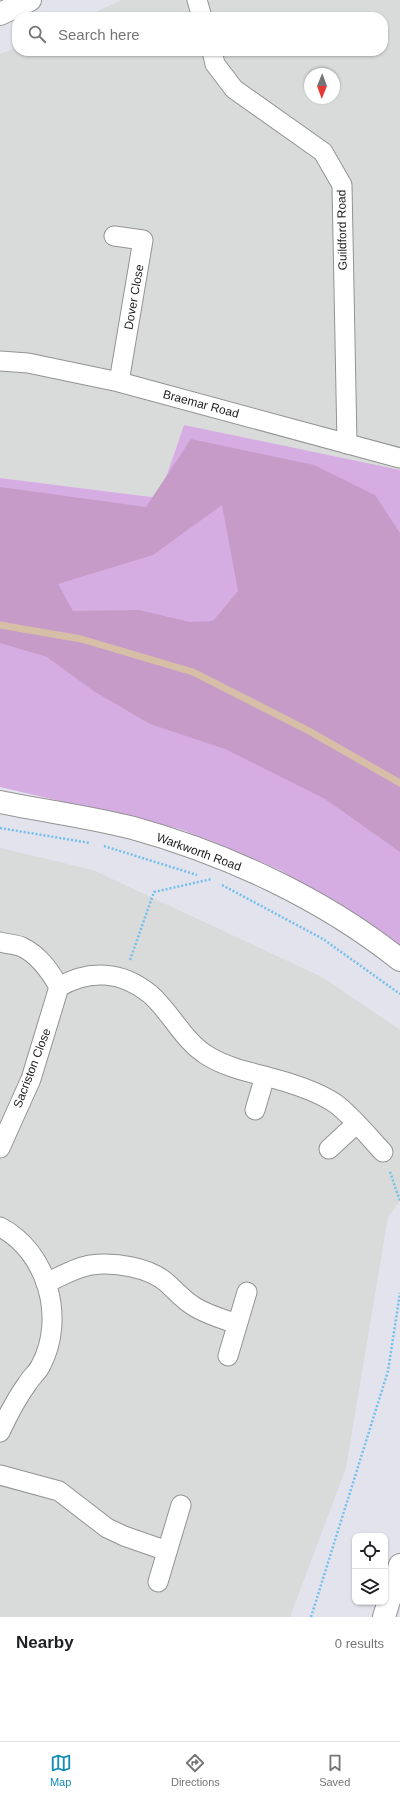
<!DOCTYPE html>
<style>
:root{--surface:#fff;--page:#f6f6f6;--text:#202124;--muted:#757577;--line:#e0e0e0;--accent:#128bb6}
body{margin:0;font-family:Helvetica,sans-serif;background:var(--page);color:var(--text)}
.controls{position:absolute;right:12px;bottom:12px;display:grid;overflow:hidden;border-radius:8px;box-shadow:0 1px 3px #0004}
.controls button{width:36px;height:36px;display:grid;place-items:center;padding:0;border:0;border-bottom:1px solid var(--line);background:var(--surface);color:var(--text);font:20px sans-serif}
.compass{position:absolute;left:304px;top:68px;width:36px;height:36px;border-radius:50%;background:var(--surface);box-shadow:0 1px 3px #0004;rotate:181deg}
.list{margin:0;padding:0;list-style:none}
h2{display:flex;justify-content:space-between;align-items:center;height:52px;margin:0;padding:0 16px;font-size:17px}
h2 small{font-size:13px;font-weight:400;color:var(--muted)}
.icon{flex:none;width:22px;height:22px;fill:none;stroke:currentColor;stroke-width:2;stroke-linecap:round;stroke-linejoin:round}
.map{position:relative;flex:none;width:400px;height:1617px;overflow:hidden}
.search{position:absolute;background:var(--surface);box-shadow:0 1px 3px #0004;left:12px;right:12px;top:12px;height:44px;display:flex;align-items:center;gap:10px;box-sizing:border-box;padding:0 14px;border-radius:16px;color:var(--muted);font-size:15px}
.sheet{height:124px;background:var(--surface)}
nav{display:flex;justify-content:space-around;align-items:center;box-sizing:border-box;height:56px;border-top:1px solid var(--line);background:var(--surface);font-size:11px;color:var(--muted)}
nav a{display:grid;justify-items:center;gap:2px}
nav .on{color:var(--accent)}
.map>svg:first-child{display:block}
</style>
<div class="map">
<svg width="400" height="1617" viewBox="0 0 400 1617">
<rect width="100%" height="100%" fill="#e3e3ed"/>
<g fill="#d9dada" fill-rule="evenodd">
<path d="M122 0H400V476L184 425 159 498 0 478V54L17 47V51H383V17H84ZM310 74H334V98H310Z"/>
<polygon points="0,848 93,870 324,978 400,1030 400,1201 388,1217 346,1468 290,1617 0,1617"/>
</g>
<polygon fill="#d6ade3" points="184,425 400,470 400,946 280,870 228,848 180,829 0,787 0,478 159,498"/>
<path fill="#c79bc8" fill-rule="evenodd" d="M191 439 314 465 375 495 400 533V852L325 799 225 749 150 724 95 692 47 657 0 643V487L146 507ZM222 505 238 591 213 621 190 622 139 610 73 611 58 584 153 555Z"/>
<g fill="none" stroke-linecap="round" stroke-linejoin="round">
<polyline stroke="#d7bea7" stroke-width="7" points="0,625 81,639 193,672 309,731 400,783"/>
<g stroke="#939393" stroke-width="21">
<g id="minor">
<polyline points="197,0 202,17"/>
<polyline points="212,51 215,64 234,89 323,152 342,185 347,444"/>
<polyline points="114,236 143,240 119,382"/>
<polyline points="0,361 28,363 119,382 400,458"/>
<path d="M0 942C7 944 16 944 22 947 39 955 50 971 59 987"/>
<polyline points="255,1110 265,1076"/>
<path d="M0 1148 31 1079 59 987C89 969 122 971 150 994 171 1012 183 1041 208 1056 231 1070 260 1074 286 1082 302 1087 322 1094 336 1104 353 1117 368 1136 383 1152"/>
<polyline points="329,1149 356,1124"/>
<path d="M0 1227C47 1251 66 1318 41 1365 38 1372 31 1377 27 1384 16 1399 8 1415 0 1432"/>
<path d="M46 1283C60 1277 76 1267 91 1265 115 1262 149 1267 167 1283 176 1291 184 1301 195 1307 208 1315 223 1319 237 1324"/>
<polyline points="228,1356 247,1292"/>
<polyline points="0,1475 59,1491 107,1528 124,1536 167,1551"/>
<polyline points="158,1582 181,1505"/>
</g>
</g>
<g stroke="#939393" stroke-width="24">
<g id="tertiary">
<polyline points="0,14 30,0"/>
<path d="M0 802C44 811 90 817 133 828 227 854 324 899 400 960"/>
<polyline points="384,1617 400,1565"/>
</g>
</g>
<g stroke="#74c0ec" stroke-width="2.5" stroke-dasharray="2 2" stroke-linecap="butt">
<polyline points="0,828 90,843"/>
<polyline points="104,846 197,875"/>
<polyline points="222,885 323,939 400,994"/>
<polyline points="130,960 154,892 212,879"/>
<polyline points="390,1172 400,1201"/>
<polyline points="311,1617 388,1371 400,1293"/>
</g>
<use href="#minor" stroke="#fff" stroke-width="19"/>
<use href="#tertiary" stroke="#fff" stroke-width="22"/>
</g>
<g text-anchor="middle" stroke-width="3.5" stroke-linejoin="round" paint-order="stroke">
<g font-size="12" fill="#1c1c1c" stroke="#fff">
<text transform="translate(342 230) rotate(-91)" y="4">Guildford Road</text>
<text transform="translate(134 297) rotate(-80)" y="4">Dover Close</text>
<text transform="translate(201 404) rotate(15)" y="4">Braemar Road</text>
<text transform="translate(199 852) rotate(20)" y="4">Warkworth Road</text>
<text transform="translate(32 1068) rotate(-69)" y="4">Sacriston Close</text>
</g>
</g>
</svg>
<div class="controls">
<button><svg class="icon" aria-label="locate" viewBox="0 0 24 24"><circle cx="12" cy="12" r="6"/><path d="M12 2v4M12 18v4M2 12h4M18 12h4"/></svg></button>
<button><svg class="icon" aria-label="layers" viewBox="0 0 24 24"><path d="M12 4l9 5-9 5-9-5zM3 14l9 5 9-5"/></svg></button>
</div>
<svg class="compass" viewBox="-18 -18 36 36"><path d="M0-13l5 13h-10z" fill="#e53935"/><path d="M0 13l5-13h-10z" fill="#757577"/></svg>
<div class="search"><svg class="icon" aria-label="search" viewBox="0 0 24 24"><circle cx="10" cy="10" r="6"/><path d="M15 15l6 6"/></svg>Search here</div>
</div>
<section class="sheet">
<h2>Nearby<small>0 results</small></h2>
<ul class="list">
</ul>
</section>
<nav>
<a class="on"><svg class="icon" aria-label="map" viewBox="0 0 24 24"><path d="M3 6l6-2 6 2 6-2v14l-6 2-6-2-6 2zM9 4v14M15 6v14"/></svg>Map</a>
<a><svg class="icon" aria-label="directions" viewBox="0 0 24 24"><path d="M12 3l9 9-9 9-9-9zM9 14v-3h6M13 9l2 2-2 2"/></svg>Directions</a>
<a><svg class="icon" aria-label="saved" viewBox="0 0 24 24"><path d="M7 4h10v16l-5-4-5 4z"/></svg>Saved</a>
</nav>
